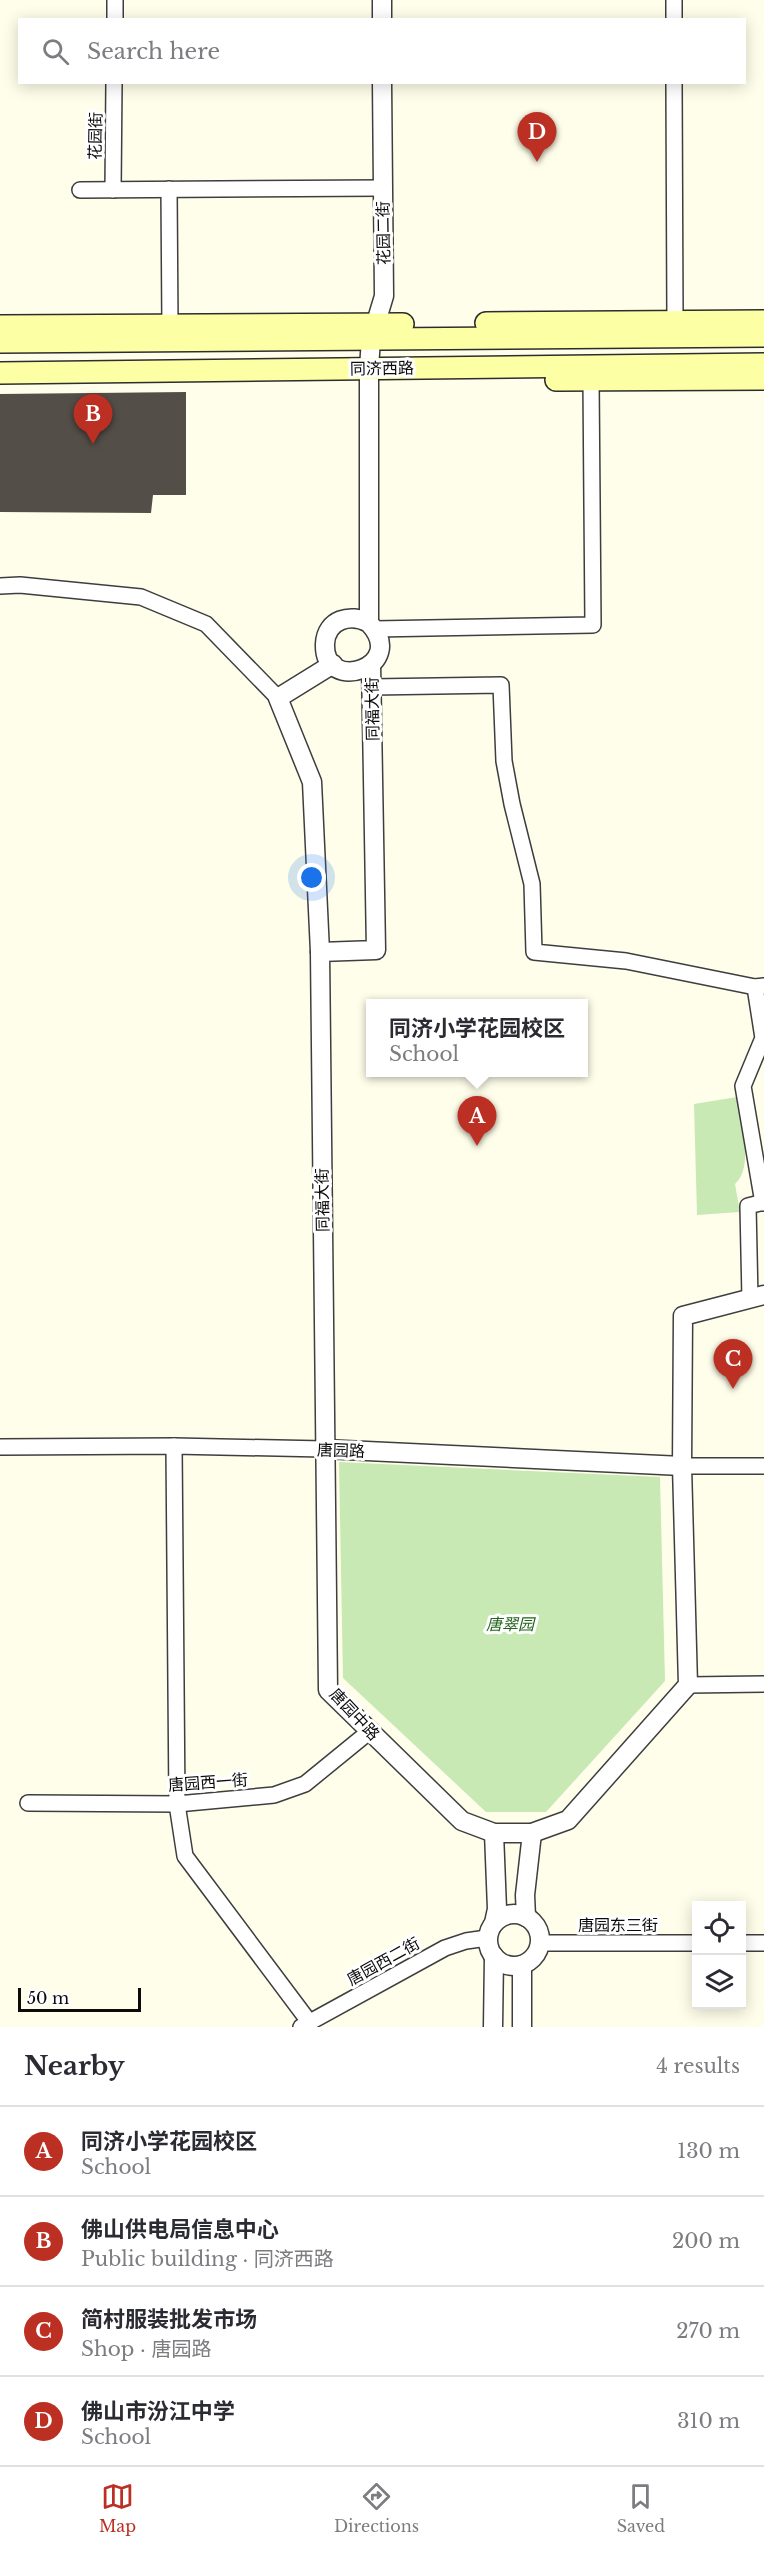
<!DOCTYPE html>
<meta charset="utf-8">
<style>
:root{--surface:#fff;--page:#f7f7f7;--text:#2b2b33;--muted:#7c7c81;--line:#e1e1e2;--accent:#bc2f23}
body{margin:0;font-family:"Libre Baskerville","Noto Sans SC",serif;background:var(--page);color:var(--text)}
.controls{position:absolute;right:18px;bottom:18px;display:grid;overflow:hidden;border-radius:0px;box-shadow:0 3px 15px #0003}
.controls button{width:54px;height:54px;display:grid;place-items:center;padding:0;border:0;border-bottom:2px solid var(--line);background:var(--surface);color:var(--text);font:30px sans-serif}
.scale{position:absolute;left:18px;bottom:15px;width:123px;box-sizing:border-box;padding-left:6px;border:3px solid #0b0b0b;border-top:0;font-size:16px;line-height:21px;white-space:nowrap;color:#0b0b0b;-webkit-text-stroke:4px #fff;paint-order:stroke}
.you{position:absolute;left:312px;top:878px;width:21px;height:21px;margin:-15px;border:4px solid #fff;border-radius:50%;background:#1a73e8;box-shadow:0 0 0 9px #1a73e833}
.badge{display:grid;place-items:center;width:39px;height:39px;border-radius:50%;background:var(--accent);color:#fff;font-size:20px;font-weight:700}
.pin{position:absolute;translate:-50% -50px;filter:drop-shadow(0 2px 3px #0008)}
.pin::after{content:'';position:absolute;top:32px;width:21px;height:18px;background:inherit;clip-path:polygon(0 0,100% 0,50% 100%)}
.popup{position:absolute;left:366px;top:999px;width:222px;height:78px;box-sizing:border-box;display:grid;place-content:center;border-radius:0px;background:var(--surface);filter:drop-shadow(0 2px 4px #0005);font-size:20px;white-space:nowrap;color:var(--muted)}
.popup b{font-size:22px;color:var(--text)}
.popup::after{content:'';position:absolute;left:50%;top:100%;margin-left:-12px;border:12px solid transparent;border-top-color:var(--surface)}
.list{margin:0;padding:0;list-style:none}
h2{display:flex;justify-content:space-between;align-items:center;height:78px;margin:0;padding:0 24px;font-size:26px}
h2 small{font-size:20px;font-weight:400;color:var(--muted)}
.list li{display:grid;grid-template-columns:39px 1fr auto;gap:18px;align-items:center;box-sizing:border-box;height:90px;padding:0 24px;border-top:2px solid var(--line)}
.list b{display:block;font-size:22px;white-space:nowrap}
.list p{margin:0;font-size:20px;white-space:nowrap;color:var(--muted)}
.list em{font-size:20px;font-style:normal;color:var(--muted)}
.icon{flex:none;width:33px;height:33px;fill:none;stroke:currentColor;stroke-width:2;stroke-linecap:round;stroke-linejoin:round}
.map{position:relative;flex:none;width:764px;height:2027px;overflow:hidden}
.search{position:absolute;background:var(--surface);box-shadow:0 3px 15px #0003;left:18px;right:18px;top:18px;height:66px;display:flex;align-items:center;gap:15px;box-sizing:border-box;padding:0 21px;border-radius:0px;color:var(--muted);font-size:22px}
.sheet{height:438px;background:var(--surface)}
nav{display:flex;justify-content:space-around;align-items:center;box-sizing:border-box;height:84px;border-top:2px solid var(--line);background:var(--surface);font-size:16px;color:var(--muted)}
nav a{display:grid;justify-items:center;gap:3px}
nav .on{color:var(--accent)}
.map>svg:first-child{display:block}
</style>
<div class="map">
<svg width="764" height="2027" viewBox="0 0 764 2027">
<rect width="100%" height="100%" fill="#fffeea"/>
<g fill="#c8e9b4">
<path d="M737 1097C740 1120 755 1167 735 1184L740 1212 697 1215 694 1104Z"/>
<polygon points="339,1462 660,1477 665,1681 546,1812 486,1812 343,1678"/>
</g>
<polygon fill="#544e48" points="186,392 186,495 153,495 151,513 0,512 0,394"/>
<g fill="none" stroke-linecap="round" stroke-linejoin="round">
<g stroke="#3e3e3e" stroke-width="18">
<g id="minor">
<polyline points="674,0 674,20"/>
<polyline points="115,20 115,0"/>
<polyline points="674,82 675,322"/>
<polyline points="169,189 170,326"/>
<polyline points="80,190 382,188"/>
<polyline points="113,190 114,82"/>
<polyline points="0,586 20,585 141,597 206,624 278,698"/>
<polyline points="375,629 593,625 591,380"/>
<polyline points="372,687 501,685 504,761 512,804 532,884 534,952 626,961 755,987 764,986"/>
<polyline points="755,987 763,1038 743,1086 763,1203"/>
<polyline points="750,1299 748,1206 764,1202"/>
<polyline points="174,1446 177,1804 185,1856 310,2023"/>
<polyline points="0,1447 174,1446 324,1449"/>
<polyline points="682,1466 764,1466"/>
<polyline points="688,1685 764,1684"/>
<polyline points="28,1803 177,1804 274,1795 305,1784 370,1731"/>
<polyline points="540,1943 696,1943"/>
<polyline points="742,1943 764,1943"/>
<polyline points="301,2027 445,1948 466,1941 487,1938"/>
</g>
</g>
<g stroke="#3e3e3e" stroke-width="21">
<g id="tertiary">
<polyline points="382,0 382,20"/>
<path d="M369 623C351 613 326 619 325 644 323 695 410 667 369 623V368L371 339 384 296 382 82"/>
<polyline points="371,664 376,950 320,952 328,1690 462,1821 494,1833 532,1833 568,1820 688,1685 682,1466 683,1316 764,1295"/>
<polyline points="320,952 312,782 278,698 333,664"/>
<polyline points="324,1449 682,1466"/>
<circle cx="514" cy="1940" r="26"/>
<polyline points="526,1917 525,1895 532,1833"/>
<polyline points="494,1923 497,1909 494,1833"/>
<polyline points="522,1965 522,2027"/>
<polyline points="493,2027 494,1956"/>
</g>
</g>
<g stroke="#2d2d2d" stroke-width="24">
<g id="secondary">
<polyline points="486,323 764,321"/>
<polyline points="0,326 403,324"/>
<polyline points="0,342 764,336"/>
<polyline points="0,373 764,364"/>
<polyline points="556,380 764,379"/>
</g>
</g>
<use href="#minor" stroke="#fff" stroke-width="15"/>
<use href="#tertiary" stroke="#fff" stroke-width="18"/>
<use href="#secondary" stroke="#fdffa5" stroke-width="21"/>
</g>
<g text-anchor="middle" stroke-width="6" stroke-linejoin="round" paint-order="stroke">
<g font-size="16" fill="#0b0b0b" stroke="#fff">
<text transform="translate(95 136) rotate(-89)" y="6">花园街</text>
<text transform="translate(383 233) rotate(-91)" y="6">花园二街</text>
<text transform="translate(382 368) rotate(-1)" y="6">同济西路</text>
<text transform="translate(372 709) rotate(-91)" y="6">同福大街</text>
<text transform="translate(322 1200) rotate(-91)" y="6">同福大街</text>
<text transform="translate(341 1450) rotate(2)" y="6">唐园路</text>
<text transform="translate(355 1714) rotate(47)" y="6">唐园中路</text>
<text transform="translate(208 1782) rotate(-4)" y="6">唐园西一街</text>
<text x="618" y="1931">唐园东三街</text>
<text transform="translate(383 1961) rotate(-29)" y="6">唐园西二街</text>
</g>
<g font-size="16" font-style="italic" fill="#21631c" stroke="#fff">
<text x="510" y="1630">唐翠园</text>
</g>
</g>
</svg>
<div class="controls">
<button><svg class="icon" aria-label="locate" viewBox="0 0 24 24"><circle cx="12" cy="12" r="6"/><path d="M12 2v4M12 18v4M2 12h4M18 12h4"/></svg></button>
<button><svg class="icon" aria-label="layers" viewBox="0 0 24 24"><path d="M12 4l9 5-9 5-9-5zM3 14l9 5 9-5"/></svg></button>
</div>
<div class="scale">50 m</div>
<div class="you"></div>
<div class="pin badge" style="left:477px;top:1146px">A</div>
<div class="popup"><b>同济小学花园校区</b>School</div>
<div class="pin badge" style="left:93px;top:444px">B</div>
<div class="pin badge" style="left:733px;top:1389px">C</div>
<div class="pin badge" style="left:537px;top:162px">D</div>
<div class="search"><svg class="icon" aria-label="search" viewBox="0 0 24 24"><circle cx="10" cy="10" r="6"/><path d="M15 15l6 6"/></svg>Search here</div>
</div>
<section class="sheet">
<h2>Nearby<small>4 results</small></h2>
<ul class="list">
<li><span class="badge">A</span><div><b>同济小学花园校区</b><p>School</p></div><em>130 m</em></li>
<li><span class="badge">B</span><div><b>佛山供电局信息中心</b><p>Public building · 同济西路</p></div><em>200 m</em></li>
<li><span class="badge">C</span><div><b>简村服装批发市场</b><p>Shop · 唐园路</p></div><em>270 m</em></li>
<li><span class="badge">D</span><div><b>佛山市汾江中学</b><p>School</p></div><em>310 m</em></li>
</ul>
</section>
<nav>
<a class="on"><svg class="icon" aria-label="map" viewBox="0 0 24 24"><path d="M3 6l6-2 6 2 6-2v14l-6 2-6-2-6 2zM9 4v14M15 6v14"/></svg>Map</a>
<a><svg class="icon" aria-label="directions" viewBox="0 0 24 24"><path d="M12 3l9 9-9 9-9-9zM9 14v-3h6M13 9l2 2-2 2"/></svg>Directions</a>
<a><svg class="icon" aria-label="saved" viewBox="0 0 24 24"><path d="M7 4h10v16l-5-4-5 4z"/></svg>Saved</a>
</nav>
